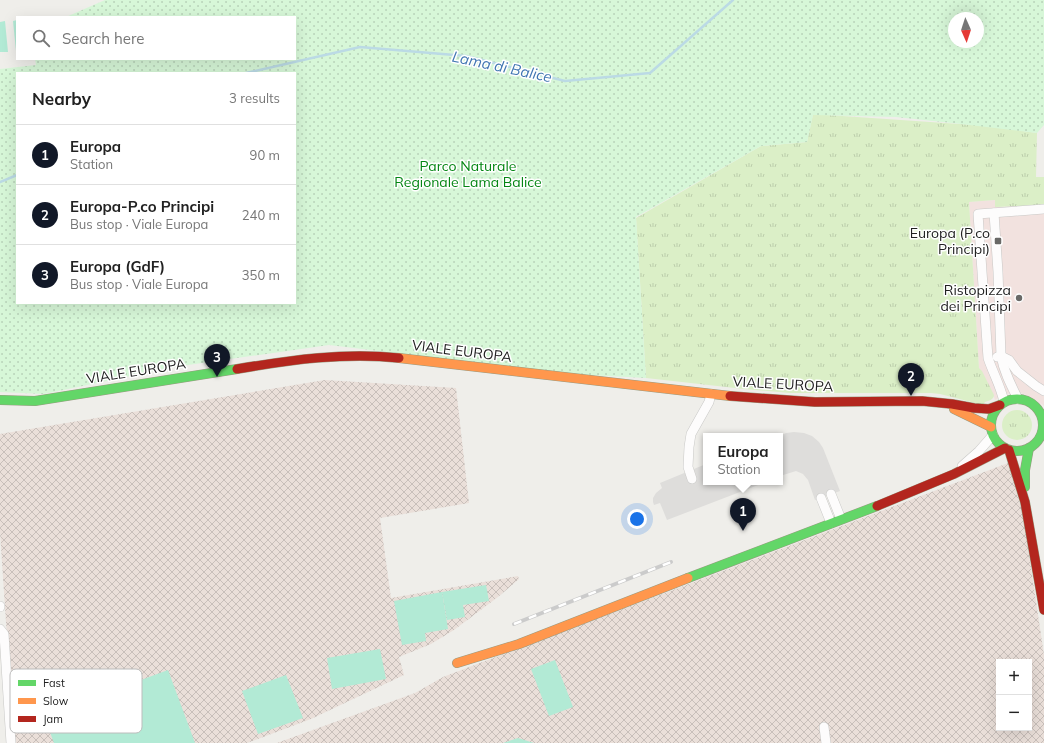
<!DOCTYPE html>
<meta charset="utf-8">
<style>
:root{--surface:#fff;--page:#f2f2f2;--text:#222;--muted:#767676;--line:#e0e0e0;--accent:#111827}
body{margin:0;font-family:Mulish,sans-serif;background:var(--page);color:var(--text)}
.controls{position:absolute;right:12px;bottom:12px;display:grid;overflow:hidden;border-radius:0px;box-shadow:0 4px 16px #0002}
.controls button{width:36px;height:36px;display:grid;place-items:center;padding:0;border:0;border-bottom:1px solid var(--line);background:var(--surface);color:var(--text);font:20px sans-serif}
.compass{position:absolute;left:948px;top:12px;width:36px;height:36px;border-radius:50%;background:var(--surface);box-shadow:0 4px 16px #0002;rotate:177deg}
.you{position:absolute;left:637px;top:519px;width:14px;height:14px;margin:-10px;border:3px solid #fff;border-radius:50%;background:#1a73e8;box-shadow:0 0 0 6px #1a73e833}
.badge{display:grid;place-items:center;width:26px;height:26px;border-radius:50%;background:var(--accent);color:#fff;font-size:13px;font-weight:700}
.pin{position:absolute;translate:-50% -33px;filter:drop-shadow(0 1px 2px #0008)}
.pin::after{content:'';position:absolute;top:21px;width:14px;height:12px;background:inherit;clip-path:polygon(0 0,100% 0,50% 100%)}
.popup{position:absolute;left:703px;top:433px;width:80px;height:52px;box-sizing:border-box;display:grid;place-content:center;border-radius:0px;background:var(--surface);filter:drop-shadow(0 1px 3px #0005);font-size:13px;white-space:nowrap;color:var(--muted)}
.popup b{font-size:15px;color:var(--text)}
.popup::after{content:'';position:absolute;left:50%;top:100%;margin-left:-8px;border:8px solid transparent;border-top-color:var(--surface)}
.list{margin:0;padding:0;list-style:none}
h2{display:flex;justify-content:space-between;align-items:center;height:52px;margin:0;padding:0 16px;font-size:17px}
h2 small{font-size:13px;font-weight:400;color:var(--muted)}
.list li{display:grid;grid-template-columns:26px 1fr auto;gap:12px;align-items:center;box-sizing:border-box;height:60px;padding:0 16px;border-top:1px solid var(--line)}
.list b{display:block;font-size:15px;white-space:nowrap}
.list p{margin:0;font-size:13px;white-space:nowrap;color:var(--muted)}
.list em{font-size:13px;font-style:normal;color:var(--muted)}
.icon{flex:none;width:22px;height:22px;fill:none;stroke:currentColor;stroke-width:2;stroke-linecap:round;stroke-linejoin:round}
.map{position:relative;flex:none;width:1044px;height:743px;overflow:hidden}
.search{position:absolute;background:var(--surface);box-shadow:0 4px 16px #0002;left:16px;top:16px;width:280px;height:44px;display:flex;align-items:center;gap:10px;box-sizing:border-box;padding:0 14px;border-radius:0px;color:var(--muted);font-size:15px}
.panel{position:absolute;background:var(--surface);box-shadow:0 4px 16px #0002;left:16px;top:72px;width:280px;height:232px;border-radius:0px}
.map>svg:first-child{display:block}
</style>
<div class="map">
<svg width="1044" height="743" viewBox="0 0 1044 743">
<defs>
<pattern id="military-cross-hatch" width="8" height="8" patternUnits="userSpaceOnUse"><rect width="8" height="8" fill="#eadfd9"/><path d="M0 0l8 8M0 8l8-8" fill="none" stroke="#c8bfba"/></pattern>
<pattern id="grass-tufts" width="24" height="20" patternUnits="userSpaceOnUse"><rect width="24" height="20" fill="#dbefc7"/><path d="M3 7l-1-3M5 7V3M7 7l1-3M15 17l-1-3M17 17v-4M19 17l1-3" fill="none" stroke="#bccdab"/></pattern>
<pattern id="park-dots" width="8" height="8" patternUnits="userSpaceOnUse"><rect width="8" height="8" fill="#d7f7d8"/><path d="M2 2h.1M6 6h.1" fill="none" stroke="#b8d3b9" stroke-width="1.8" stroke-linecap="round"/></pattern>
</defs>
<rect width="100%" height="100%" fill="#efeeea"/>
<g fill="#dedddb">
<polygon points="794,432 804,433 812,436 819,442 823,448 840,491 815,500 808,480 803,474 796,471 780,476 780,436 779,436 786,433"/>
<polygon points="706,464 706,482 766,482 667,520 660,503 654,505 653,502 653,498 656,493 662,488 660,483"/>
</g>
<polygon fill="#f2e2df" points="995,200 996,207 1044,205 1044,406 1034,399 1024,394 1017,392 1007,394 995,400 993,394 979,368 969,202"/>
<g fill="url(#military-cross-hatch)" fill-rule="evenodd">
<polygon points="325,380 456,388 469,503 380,518 391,598 518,576 519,579 498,597 454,630 431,644 399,657 404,675 311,719 247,743 14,743 0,532 0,434 235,395"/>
<path d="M1008 463 1023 514 1044 655V743H277L415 693 443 677ZM999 662H1029V728H999Z"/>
</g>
<g fill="url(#grass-tufts)">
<path d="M813 114 989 126 1037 133 1036 177H1044V205L995 207V200L969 202 979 368 982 371 994 395C994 399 989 401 985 402L983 405 940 394 931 393H790L744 389 646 378 636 218 761 146 807 142Z"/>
<circle cx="1017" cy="425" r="15"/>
</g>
<path fill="url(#park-dots)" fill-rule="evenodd" d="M105 0H1044V125L1037 133 961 124 896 117 813 115 807 142 761 146 636 217 646 378 570 374 329 345 174 367 44 394 0 392V69L36 65 35 59H295V17H66ZM954 18H978V42H954ZM17 73H295V303H17Z"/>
<g fill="#b2ead5">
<polygon points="17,20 17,51 16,51 13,21"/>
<polygon points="5,21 8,52 0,52 0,22"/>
<polygon points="486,585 489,601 463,605 465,617 447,620 442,592"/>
<polygon points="442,592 448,629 425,633 426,641 402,645 394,601"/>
<polygon points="380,649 386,679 332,689 327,658"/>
<polygon points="555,660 573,707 549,716 531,669"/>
<polygon points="168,670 195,743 54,743 44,716"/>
<polygon points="286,675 303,718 258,734 242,691"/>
<polygon points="518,738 534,743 503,743"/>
</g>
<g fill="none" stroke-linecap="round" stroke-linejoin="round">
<g stroke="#bbdae5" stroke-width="2.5">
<polyline points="246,73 360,47 466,56 565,81 650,73 733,0"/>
<polyline points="0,182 17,175"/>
</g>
<g stroke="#c8c8c6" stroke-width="10">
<g id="street">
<path d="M994 213 998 272 1001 356C1004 372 1011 385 1018 399"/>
<polyline points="997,357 1001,356 1009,360 1017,371 1036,386 1044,391"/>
<path d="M1004 402C1001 387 993 373 988 358L978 214 1044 209"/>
<polyline points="962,466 979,451 993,435"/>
<polyline points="692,479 688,467 689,447 691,434 709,402 711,394"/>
<polyline points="831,494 841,519"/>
<polyline points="821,498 831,523"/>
<polyline points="0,606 0,607"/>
<polyline points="0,629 4,634 11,743"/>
<polyline points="824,727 826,743"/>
</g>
</g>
<g stroke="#989b80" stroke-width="10">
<g id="fast">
<circle cx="1017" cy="425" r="26"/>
<polyline points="0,400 35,401 237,369"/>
<polyline points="1025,487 1025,470 1029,448"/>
<polyline points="688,578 877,506"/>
</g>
</g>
<g stroke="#989b80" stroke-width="10">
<g id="slow">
<polyline points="399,358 730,396"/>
<polyline points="954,409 991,427"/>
<polyline points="457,663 519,644 688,578"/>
</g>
</g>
<g stroke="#989b80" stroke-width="10">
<g id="jam">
<path d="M237 369C290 360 345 352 399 358"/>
<polyline points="730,396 815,402 922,401 952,404 974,408 989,409 1000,405"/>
<polyline points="1009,450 1025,502 1044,610"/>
<polyline points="877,506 954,474 1005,448"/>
</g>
</g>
<use href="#street" stroke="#fdfcfc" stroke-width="9"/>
<use href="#fast" stroke="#63d668" stroke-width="9"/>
<use href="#slow" stroke="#ff974d" stroke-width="9"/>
<use href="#jam" stroke="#b3261e" stroke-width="9"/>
<g stroke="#cbcbcb" stroke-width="4">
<polyline id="rail" points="514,624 671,562"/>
</g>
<use href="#rail" stroke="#fff" stroke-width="2.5" stroke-dasharray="8" stroke-linecap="butt"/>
</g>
<g fill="#696967" stroke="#fff" stroke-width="1.5">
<rect x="994" y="237" width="8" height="8" rx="2"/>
<circle cx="1019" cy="298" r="4"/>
</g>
<g text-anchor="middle" stroke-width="3" stroke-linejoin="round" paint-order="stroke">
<g font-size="14" fill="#048613" stroke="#fff">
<text x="468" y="171">Parco Naturale<tspan x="468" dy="16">Regionale Lama Balice</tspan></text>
</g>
<g font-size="14" fill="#212121" stroke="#fff" text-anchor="end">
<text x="990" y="238">Europa (P.co<tspan x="990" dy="16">Principi)</tspan></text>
<text x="1011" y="295">Ristopizza<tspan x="1011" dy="16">dei Principi</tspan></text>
</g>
<g font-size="14" fill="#212121" stroke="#fff">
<text transform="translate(462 351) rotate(7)" y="5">VIALE EUROPA</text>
<text transform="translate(136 371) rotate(-9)" y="5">VIALE EUROPA</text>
<text transform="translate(783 384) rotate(3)" y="5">VIALE EUROPA</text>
</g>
<g font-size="15" font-style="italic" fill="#4176b2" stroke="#fff">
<text transform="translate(502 67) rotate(12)" y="5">Lama di Balice</text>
</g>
</g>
<rect x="10" y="669" width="132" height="64" rx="6" fill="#fff" stroke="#bcbcbc" stroke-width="1"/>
<rect x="18" y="680" width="18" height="6" fill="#63d668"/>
<rect x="18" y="698" width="18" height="6" fill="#ff974d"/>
<rect x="18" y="716" width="18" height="6" fill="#b3261e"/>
<g font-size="11" fill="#212121">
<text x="43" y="687">Fast</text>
<text x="43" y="705">Slow</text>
<text x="43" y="723">Jam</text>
</g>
</svg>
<div class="controls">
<button>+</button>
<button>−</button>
</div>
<svg class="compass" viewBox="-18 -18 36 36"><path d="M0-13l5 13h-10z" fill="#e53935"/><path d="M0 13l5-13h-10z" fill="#767676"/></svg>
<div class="you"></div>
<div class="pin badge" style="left:743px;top:531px">1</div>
<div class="popup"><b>Europa</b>Station</div>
<div class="pin badge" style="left:911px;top:396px">2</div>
<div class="pin badge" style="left:217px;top:377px">3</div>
<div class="search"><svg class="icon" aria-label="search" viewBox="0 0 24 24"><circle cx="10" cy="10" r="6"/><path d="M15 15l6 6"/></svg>Search here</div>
<section class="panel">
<h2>Nearby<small>3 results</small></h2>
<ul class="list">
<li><span class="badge">1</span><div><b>Europa</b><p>Station</p></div><em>90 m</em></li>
<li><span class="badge">2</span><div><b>Europa-P.co Principi</b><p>Bus stop · Viale Europa</p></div><em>240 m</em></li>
<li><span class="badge">3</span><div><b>Europa (GdF)</b><p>Bus stop · Viale Europa</p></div><em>350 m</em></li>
</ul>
</section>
</div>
